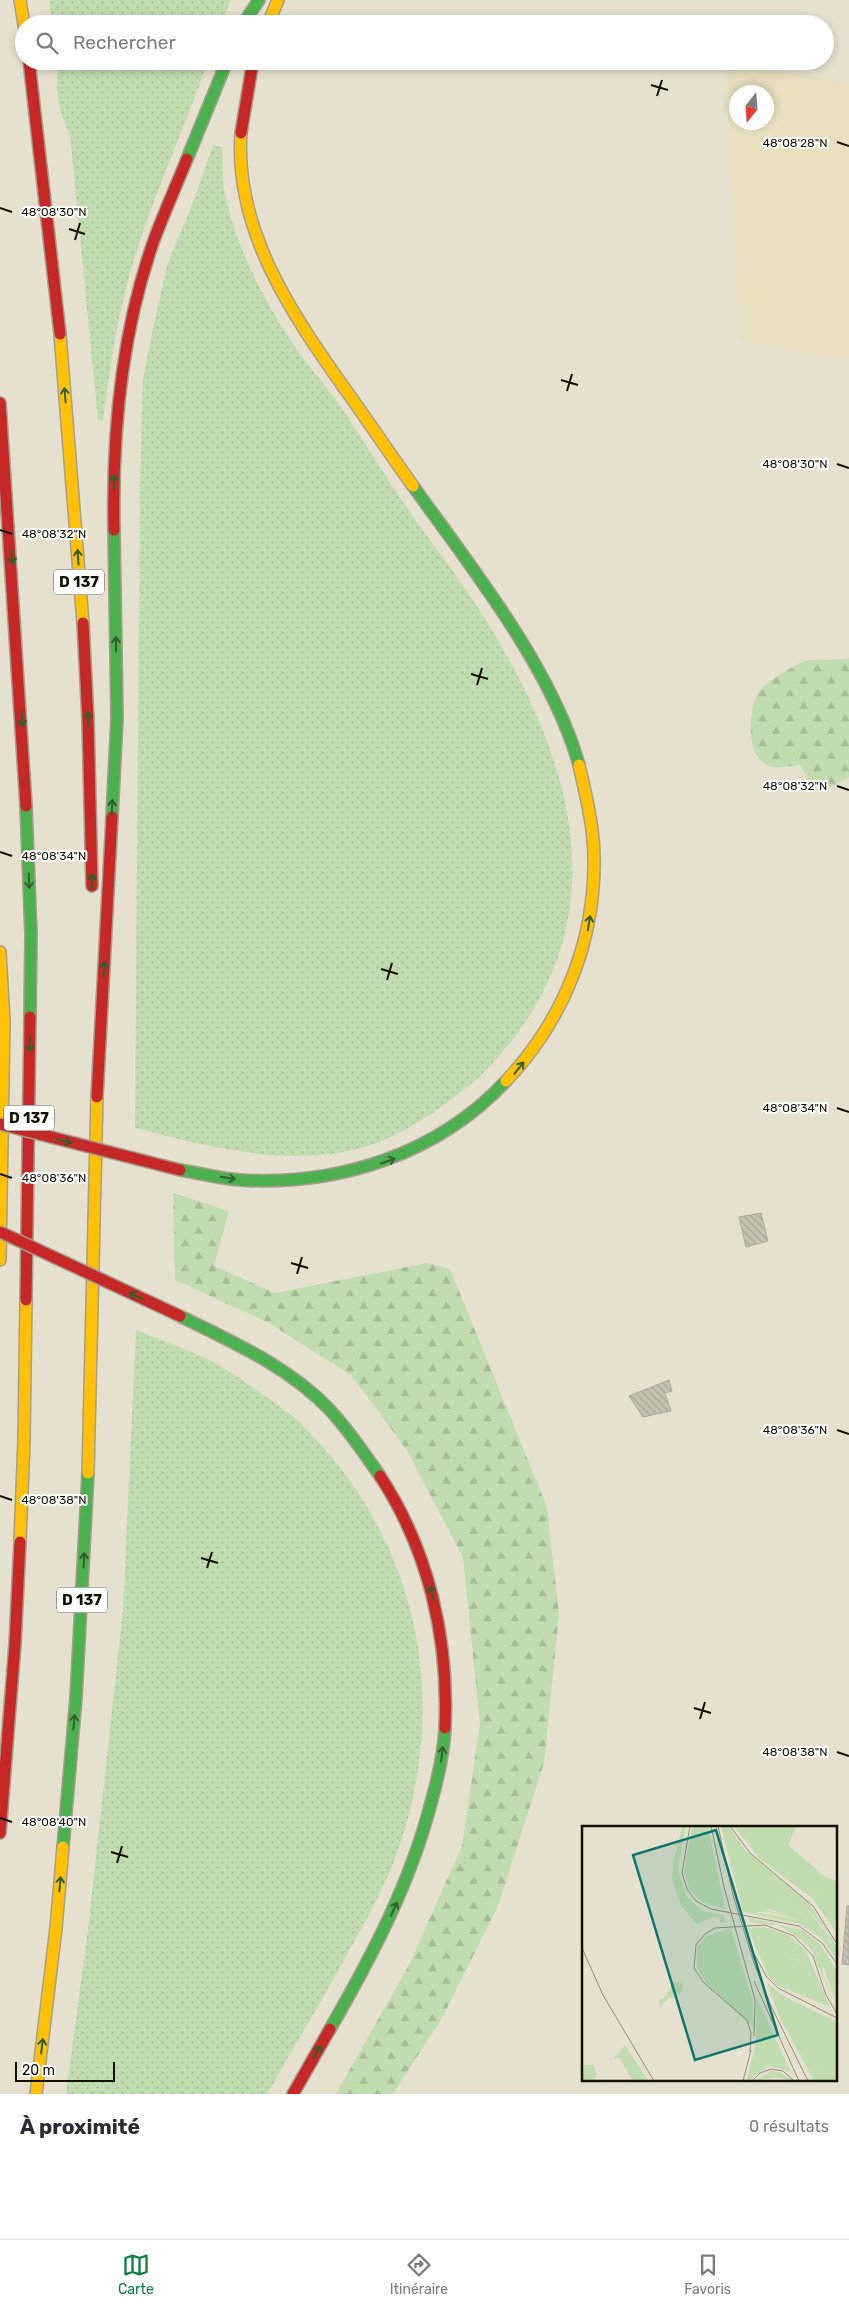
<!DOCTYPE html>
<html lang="fr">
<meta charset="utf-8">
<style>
:root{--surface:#fff;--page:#f7f7f7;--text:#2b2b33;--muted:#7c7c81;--line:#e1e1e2;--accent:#0b8043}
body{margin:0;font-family:Rubik,sans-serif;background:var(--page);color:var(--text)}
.compass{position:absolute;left:729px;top:85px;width:45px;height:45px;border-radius:50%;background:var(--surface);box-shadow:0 2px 8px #0003;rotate:197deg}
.scale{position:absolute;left:15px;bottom:12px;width:100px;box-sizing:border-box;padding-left:5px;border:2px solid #141004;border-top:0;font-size:14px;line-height:18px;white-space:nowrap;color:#141004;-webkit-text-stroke:4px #fff;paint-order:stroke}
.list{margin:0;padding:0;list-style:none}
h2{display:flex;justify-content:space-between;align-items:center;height:65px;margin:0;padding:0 20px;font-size:21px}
h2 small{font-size:16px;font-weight:400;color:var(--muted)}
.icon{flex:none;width:28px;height:28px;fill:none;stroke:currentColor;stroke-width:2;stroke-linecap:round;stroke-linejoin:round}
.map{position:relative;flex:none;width:849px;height:2094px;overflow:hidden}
.search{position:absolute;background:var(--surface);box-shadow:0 2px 8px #0003;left:15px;right:15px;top:15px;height:55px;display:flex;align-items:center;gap:12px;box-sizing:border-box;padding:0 18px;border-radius:28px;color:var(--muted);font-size:19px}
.sheet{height:145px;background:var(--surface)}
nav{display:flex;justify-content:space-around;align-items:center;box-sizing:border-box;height:70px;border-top:1px solid var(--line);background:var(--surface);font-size:14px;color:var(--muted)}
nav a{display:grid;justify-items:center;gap:2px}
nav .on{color:var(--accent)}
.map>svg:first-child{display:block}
</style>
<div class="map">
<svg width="849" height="2094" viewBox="0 0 849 2094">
<defs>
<pattern id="grass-dots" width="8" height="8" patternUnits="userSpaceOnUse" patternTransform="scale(1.25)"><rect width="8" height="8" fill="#c1dcaf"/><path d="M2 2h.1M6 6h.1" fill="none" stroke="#a5bc95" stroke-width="1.8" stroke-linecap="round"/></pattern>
<pattern id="forest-firs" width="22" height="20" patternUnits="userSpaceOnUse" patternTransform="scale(1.25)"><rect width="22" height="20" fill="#c1dcaf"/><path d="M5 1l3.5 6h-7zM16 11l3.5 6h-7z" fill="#a5bc95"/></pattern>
<pattern id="building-back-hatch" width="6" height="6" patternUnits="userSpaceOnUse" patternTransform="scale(1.25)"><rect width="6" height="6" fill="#c5c1b1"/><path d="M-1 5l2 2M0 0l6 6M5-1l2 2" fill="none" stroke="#a8a597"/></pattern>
</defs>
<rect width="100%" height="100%" fill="#e6e1ce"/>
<path fill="#e8dfbf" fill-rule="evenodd" d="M725 61H735L849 84V358L825 357 740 341ZM736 92H766V122H736Z"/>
<g fill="url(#grass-dots)">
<polygon points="49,0 231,0 221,24 53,24"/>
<path d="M59 61H208C186 125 157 186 137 250 119 306 110 363 103 421L98 420 70 135C62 119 58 103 57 85 56 77 60 70 59 61Z"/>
<path d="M213 145 222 147C223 161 222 176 224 190 236 250 267 307 302 357 312 370 323 383 333 396 362 437 387 480 416 521 438 552 462 582 482 614 577 764 624 928 486 1070 475 1082 461 1092 448 1102 419 1123 388 1142 353 1150 281 1166 205 1146 135 1128L140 483 143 379 154 324 167 265 194 200Z"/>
<path d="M136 1330C158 1339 180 1347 201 1356 225 1367 248 1384 269 1399 277 1405 287 1411 295 1418 418 1534 453 1698 396 1856 383 1891 364 1924 346 1956 321 2003 293 2048 267 2094H66L88 1929 123 1610Z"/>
</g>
<g fill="url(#forest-firs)">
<path d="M849 658V777L826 790 812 785 800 765C790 766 778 769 769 766 744 758 747 701 763 687 773 678 798 662 810 660 823 659 836 660 849 658Z"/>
<polygon points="173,1193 229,1211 214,1266 275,1293 427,1263 450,1269 547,1507 559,1615 544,1763 498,1906 442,2018 393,2094 336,2094 410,1963 462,1846 480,1724 463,1557 406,1449 352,1376 269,1323 175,1280"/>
</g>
<g fill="url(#building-back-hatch)" stroke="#ada99a">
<polygon points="761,1213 768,1241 746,1247 739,1217"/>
<polygon points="669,1380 672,1391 665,1393 671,1411 643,1417 629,1396"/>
<polygon points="847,1906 849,1906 849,1965 842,1964"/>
</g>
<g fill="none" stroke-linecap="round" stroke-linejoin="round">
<g stroke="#a69e8d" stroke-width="14">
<g id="fast">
<polyline points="243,24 259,0"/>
<polyline points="187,159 227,61"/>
<path d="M413 486C471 567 552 668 579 765"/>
<polyline points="26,806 31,934 30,1017"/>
<polyline points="112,817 117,718 114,530"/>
<path d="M180 1170C200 1173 220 1179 240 1180 339 1186 438 1154 506 1081"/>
<path d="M180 1316C232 1342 288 1366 329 1409 348 1429 364 1453 380 1476"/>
<polyline points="63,1847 76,1698 88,1473"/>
<path d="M330 2029C372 1956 410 1884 431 1803 438 1778 444 1753 445 1728"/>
</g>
</g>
<g stroke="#a69e8d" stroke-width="14">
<g id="slow">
<polyline points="20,0 24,25"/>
<polyline points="268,24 278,0"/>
<path d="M241 133C234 230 292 314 345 389 368 421 390 454 413 486"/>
<polyline points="60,334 83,623"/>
<polyline points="0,952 4,1021 0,1260"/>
<path d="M506 1081C563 1021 595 942 594 859 594 827 586 796 579 765"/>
<polyline points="88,1473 97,1097"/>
<polyline points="20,1542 24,1440 26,1300"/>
<polyline points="36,2094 56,1928 63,1847"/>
</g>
</g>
<g stroke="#a69e8d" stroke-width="14">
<g id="jam">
<polyline points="29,61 60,334"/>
<polyline points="241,133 253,61"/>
<polyline points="0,403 26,806"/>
<path d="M114 530C112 433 121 333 154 240 164 213 176 186 187 159"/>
<polyline points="83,623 88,720 92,886"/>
<polyline points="97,1097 112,817"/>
<polyline points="26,1300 30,1017"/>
<path d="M380 1476C429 1551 449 1639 445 1728"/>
<polyline points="0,1833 15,1644 20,1542"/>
<polyline points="293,2094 330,2029"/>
</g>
</g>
<use href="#fast" stroke="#4caf50" stroke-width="11"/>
<use href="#slow" stroke="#ffc107" stroke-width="11"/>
<use href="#jam" stroke="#c62828" stroke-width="11"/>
<g stroke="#a69e8d" stroke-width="14" stroke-linecap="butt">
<g id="jam-bridge">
<polyline points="0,1124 180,1170"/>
<polyline points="0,1232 180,1316"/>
</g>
</g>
<use href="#jam-bridge" stroke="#c62828" stroke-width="11"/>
</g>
<defs><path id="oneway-shaft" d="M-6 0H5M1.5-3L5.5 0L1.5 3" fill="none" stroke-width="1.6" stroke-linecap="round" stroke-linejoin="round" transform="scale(1.25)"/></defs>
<g stroke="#30602a">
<use href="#oneway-shaft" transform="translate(65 395) rotate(-95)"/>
<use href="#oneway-shaft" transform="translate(114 482) rotate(-89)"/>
<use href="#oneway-shaft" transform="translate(12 557) rotate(86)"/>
<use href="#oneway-shaft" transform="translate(78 557) rotate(-94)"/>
<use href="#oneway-shaft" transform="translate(116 644) rotate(-91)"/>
<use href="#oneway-shaft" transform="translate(22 719) rotate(86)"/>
<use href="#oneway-shaft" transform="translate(88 719) rotate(-93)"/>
<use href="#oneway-shaft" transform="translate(112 807) rotate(-87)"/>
<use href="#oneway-shaft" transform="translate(29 881) rotate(88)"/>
<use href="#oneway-shaft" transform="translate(92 881) rotate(-91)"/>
<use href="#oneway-shaft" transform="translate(589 923) rotate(-81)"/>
<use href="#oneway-shaft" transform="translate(104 969) rotate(-87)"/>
<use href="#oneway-shaft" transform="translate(30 1044) rotate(91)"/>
<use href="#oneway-shaft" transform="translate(519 1068) rotate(-52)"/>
<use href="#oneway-shaft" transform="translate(64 1141) rotate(14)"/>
<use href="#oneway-shaft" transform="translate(388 1161) rotate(-19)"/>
<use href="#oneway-shaft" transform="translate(228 1178) rotate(10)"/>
<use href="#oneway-shaft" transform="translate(136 1296) rotate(-155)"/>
<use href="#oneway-shaft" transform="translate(84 1560) rotate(-87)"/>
<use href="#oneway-shaft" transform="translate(432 1593) rotate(-104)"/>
<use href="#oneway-shaft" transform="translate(74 1722) rotate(-85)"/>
<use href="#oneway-shaft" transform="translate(442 1754) rotate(-82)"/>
<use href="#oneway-shaft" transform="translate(60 1884) rotate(-85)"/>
<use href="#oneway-shaft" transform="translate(394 1909) rotate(-65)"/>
<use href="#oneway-shaft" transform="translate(42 2046) rotate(-83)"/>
<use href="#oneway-shaft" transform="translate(317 2052) rotate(-60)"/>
</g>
<path fill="none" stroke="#141004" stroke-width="2" d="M651 85 668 90M657 96 662 80M837 142 849 146M0 208 12 212M69 229 85 234M75 240 80 223M561 380 578 385M567 391 572 374M837 464 849 468M0 530 12 534M471 674 488 679M477 685 482 668M837 786 849 790M0 852 12 856M381 969 398 974M387 980 392 963M837 1108 849 1112M0 1174 12 1178M291 1263 308 1268M297 1274 302 1257M837 1430 849 1434M0 1496 12 1500M201 1558 218 1563M207 1568 212 1552M694 1708 711 1713M700 1719 705 1702M837 1752 849 1756M0 1818 12 1822M111 1852 128 1857M117 1863 122 1846"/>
<g text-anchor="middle" stroke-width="4" stroke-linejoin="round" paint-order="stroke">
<g fill="#fff" stroke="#5a584f" stroke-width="1">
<rect x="54" y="569.5" width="50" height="25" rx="4"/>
<rect x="4" y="1105.5" width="50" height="25" rx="4"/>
<rect x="57" y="1587.5" width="50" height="25" rx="4"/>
</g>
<g font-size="15" font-weight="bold" fill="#141004">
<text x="79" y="587">D 137</text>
<text x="29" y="1123">D 137</text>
<text x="82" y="1605">D 137</text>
</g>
</g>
<g transform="translate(582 1826)">
<rect width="255" height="255" fill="#e6e1ce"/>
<path d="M110 0H126L143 83 120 76 107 63 102 46ZM139 0H146L164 25 225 75 248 108 255 122V134L239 112 218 98 161 86ZM189 65 221 78 248 109 250 118 236 103 219 94 172 86 187 83 230 98ZM152 0H214L206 19 243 51 231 73 178 33ZM167 92 220 104 236 116 255 144V170L244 137 233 122 242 139 240 144 255 184 230 125 221 115 199 100 168 96ZM182 101 208 110 224 125 248 181 196 160 186 150 166 102ZM207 132 222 135 229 148V160L215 163 199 133ZM149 102 171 176V201L125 158 115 142V122L124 110ZM185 157 203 171 255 196V234L237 246 219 222 216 224 232 255 197 190ZM174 171 209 246 187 240 165 255 174 215ZM43 219 51 231 66 255H51L37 231 31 233ZM188 245 198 246 210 255 195 251 173 255Z" fill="#c1dcaf" fill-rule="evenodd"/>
<path d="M100 0H104L96 42 104 70 121 85 141 89 144 97H138L137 91H131L114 98 98 78 90 53 91 37ZM243 51 255 55 253 105 231 73ZM183 56 190 57 221 78 252 117 219 94 188 86H172L175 81 228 96 189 65ZM235 121 244 137 255 170V181ZM179 131 207 132 228 137 230 160 215 163 196 157ZM92 156 100 157 101 164 91 172H86L78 181 77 174 82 173ZM219 221 237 246 255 234V255H232L216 224ZM2 239H11L13 243 15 250 11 255H0Z" fill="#c1dcaf"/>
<path fill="none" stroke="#928d7d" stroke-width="1" d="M108 0 100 47 105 63 114 75 129 83 217 100 240 117 255 138M129 0 142 61 173 174 172 210M136 0 151 69 172 137 189 180 226 255M148 0 168 27 231 80 255 118M0 122 21 169 72 255M173 129 184 150 196 162 255 192M172 155 217 255M168 226 169 207 165 194 122 157 112 142 114 119 123 108 133 102 183 99 212 110 231 130 244 169 255 188M161 255 169 224M170 255 178 247 189 243 201 245 212 255"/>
<path fill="#0f766e" fill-opacity="0.15" stroke="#0f766e" stroke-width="2.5" d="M134 4 196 209 113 234 51 29Z"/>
<rect width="255" height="255" fill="none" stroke="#141004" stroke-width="2.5"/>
</g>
<g font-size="12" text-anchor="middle" fill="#141004" stroke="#fff" stroke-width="4" stroke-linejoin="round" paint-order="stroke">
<text x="795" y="147">48°08'28"N</text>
<text x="54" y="216">48°08'30"N</text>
<text x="795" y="468">48°08'30"N</text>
<text x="54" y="538">48°08'32"N</text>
<text x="795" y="790">48°08'32"N</text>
<text x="54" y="860">48°08'34"N</text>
<text x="795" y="1112">48°08'34"N</text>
<text x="54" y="1182">48°08'36"N</text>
<text x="795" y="1434">48°08'36"N</text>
<text x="54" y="1504">48°08'38"N</text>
<text x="795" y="1756">48°08'38"N</text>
<text x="54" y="1826">48°08'40"N</text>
</g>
</svg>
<svg class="compass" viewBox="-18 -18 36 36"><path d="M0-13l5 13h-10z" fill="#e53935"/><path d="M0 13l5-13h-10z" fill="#7c7c81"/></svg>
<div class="scale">20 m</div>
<div class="search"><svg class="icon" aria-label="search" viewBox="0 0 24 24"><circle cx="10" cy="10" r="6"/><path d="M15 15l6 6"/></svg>Rechercher</div>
</div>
<section class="sheet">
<h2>À proximité<small>0 résultats</small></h2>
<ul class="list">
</ul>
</section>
<nav>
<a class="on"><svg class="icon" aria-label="map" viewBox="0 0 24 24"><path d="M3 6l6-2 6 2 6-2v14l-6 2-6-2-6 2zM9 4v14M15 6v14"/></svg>Carte</a>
<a><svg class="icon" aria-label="directions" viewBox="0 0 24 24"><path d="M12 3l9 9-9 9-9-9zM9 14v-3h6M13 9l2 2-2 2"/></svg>Itinéraire</a>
<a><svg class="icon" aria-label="saved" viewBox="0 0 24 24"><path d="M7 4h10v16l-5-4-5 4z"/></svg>Favoris</a>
</nav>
